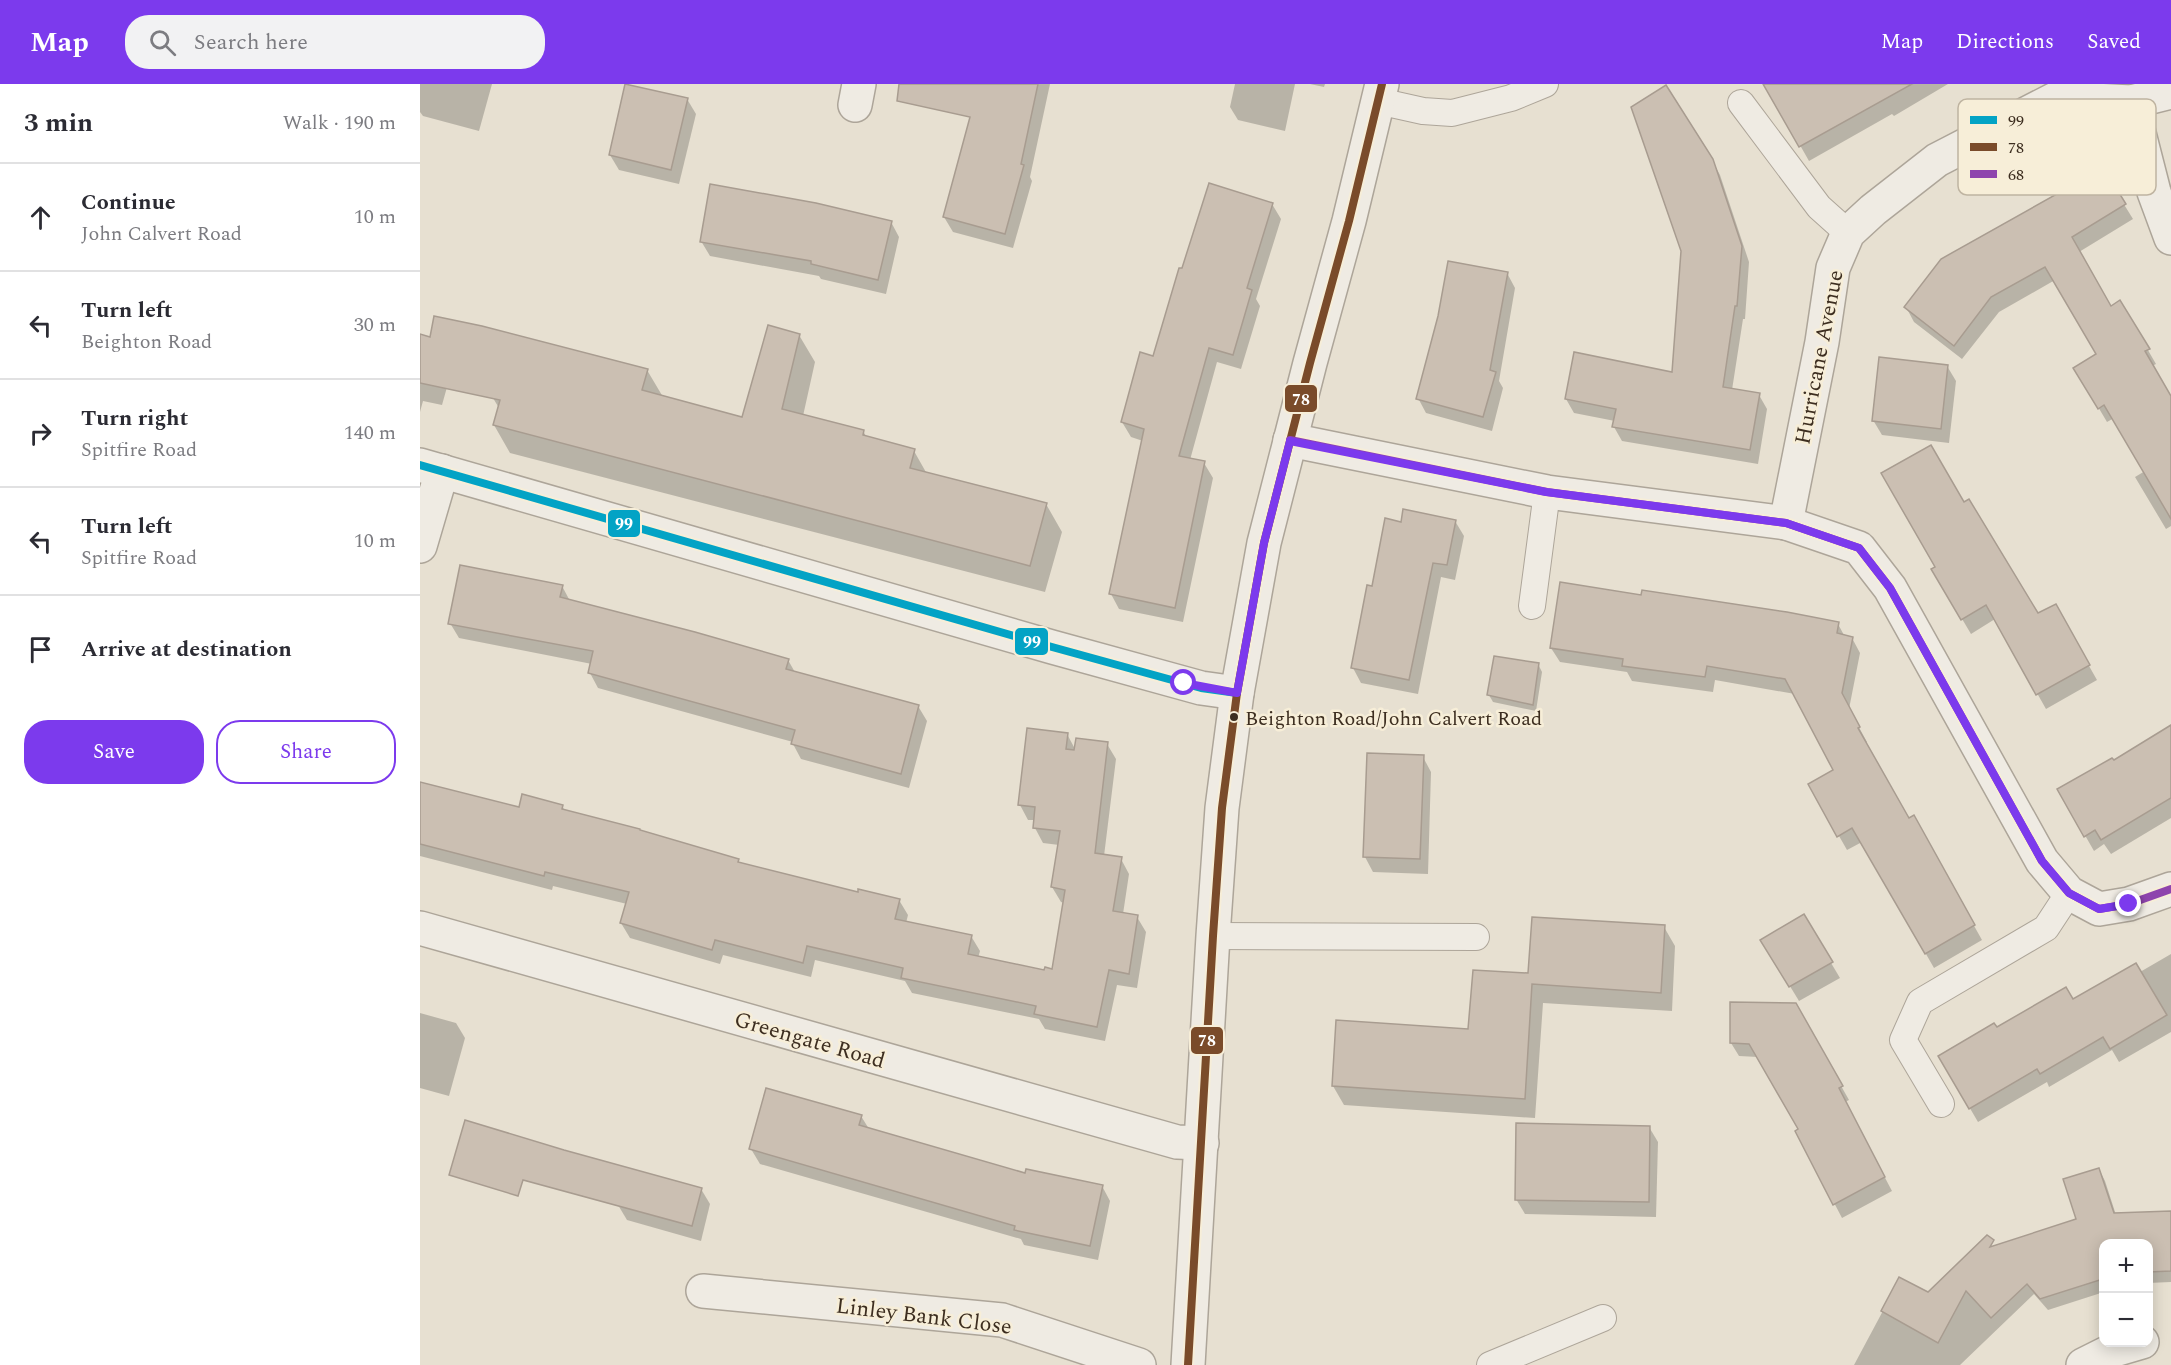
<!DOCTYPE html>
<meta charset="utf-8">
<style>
:root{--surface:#fff;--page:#f2f2f3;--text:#2b2b33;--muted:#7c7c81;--line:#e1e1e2;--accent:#7c3aed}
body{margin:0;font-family:Spectral,serif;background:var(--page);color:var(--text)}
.controls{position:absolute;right:18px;bottom:18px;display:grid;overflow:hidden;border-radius:12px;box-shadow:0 3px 15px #0003}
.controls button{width:54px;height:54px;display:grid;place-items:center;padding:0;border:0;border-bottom:2px solid var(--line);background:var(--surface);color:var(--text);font:30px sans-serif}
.stop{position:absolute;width:18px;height:18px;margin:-14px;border:4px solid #7c3aed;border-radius:50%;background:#fff}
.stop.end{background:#7c3aed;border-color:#fff;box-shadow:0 2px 6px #0008}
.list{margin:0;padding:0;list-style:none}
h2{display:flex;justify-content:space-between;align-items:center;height:78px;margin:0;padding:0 24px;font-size:26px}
h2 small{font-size:20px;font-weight:400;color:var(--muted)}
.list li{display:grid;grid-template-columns:39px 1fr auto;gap:18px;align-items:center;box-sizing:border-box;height:108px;padding:0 24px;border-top:2px solid var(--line)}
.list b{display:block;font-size:22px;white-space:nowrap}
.list p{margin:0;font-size:20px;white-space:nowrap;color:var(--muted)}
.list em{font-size:20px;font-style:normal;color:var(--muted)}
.actions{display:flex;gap:12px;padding:18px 24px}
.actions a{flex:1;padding:14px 0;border:2px solid var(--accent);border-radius:24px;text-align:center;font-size:21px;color:var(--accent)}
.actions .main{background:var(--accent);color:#fff}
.icon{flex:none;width:33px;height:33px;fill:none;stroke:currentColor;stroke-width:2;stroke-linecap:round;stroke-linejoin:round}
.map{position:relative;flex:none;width:1751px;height:1281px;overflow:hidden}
header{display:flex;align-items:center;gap:36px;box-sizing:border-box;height:84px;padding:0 30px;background:var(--accent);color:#fff}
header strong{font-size:28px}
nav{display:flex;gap:33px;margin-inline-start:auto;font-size:21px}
.search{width:420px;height:54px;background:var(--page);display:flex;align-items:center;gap:15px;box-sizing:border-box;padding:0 21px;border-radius:24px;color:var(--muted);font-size:22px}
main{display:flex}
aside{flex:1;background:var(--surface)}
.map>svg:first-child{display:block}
</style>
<header>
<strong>Map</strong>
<div class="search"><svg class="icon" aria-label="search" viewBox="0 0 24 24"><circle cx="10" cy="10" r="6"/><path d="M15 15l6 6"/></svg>Search here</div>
<nav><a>Map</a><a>Directions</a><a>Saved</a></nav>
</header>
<main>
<aside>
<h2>3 min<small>Walk · 190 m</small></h2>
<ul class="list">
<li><svg class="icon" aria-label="ahead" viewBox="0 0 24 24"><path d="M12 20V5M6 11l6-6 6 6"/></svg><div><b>Continue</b><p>John Calvert Road</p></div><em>10 m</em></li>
<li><svg class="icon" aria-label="left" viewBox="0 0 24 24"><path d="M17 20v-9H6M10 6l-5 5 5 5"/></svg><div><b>Turn left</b><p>Beighton Road</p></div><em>30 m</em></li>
<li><svg class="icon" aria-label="right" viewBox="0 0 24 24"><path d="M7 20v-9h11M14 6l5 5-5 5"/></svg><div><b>Turn right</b><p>Spitfire Road</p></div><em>140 m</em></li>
<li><svg class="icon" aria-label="left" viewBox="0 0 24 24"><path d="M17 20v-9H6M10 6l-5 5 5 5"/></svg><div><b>Turn left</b><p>Spitfire Road</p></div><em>10 m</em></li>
<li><svg class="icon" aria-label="arrive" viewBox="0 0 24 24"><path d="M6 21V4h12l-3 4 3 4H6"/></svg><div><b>Arrive at destination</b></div></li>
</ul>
<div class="actions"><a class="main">Save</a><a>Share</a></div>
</aside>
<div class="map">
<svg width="1751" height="1281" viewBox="0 0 1751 1281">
<rect width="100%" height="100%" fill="#e7e0d1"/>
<g fill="#0003">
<polygon points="0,0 72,0 59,47 3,32 0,28"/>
<polygon points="556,0 630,0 610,93 612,97 593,164 533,148 524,133 551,35 549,32"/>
<polygon points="815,0 875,0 865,47 818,36 810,23"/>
<polygon points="890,0 905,0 904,3"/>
<polygon points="1373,0 1528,0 1474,32 1472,30 1389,77 1352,12"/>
<polygon points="267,15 276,30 259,100 199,86 190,71"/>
<polygon points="1292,76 1300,91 1329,178 1325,235 1323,235 1312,306 1339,311 1347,325 1338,380 1202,357 1194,343 1195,337 1154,329 1146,315 1253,290"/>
<polygon points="1679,80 1713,135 1659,168 1690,224 1700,218 1736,280 1732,282 1751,315 1751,442 1746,445 1715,393 1725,387 1694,334 1687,338 1655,284 1678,271 1635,196 1579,228 1542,275 1494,238 1486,223 1646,107"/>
<polygon points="852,120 861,135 836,215 840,222 821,285 797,278 770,376 784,379 793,394 763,538 699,525 691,510 723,357 711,353 702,338 734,274"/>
<polygon points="471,138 479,153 466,210 401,195 399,192 290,172 281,157"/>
<polygon points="1087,189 1095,204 1079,297 1083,304 1072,347 1006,329 998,314"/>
<polygon points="379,251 395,278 383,332 443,347 447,354 494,367 507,390 626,420 642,448 625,508 90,369 74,341 79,324 73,314 227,286 243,313 323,335"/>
<polygon points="0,252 34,278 22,321 3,317 0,328"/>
<polygon points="1527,282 1536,297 1529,359 1462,351 1453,336"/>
<polygon points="1543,419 1618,531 1635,522 1677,596 1626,625 1575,535 1551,550 1513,486 1517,483"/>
<polygon points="1035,437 1044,452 1035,496 1021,493 998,610 941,599 933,584 953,504 982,439"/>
<polygon points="142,502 150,517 368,576 376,590 498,622 507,637 489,704 381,675 373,660 373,658 178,604 170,589 172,580 39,554 30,539"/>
<polygon points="1418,540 1425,553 1432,554 1440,569 1429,625 1447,658 1445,659 1488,736 1493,733 1562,856 1514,884 1442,758 1427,766 1390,701 1415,686 1375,610 1295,596 1293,608 1212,597 1207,588 1140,578 1131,564"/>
<polygon points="1118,580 1122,588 1116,627 1073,618 1069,611"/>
<polygon points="647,650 655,665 687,660 696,675 684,772 701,775 709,790 703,830 717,833 726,848 717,904 697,901 685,957 625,945 619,935 492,909 485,897 395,876 391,893 303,871 300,880 210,854 201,839 207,820 133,802 132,806 0,772 0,721 100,724 142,722 145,727 318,776 319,780 439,810 479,816 488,831 486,839 551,852 560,867 558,874 625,887 633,887 644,819 641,818 632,803 639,761 623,759 615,744 615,736 608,736 600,721"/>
<polygon points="1751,661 1751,734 1691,770 1684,760 1674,767 1639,706 1693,678"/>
<polygon points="1003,673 1011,688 1008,790 953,788 945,773"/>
<polygon points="1383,832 1420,894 1379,917 1342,856"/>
<polygon points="1244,843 1255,862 1252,927 1123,919 1115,1034 924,1021 913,1002 1050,946 1109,891"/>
<polygon points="1751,870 1751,948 1699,978 1692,966 1629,1003 1627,998 1558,1038 1520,973 1576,946 1652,917 1720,888"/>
<polygon points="1375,920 1429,1016 1425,1018 1472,1107 1422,1134 1377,1048 1380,1046 1338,973 1319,972 1311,959"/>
<polygon points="0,929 36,939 45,954 29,1012 0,1004"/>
<polygon points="441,1032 449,1045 606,1091 682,1102 690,1117 678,1176 604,1161 601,1155 340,1080 331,1065"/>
<polygon points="1229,1043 1238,1058 1236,1133 1105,1130 1096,1115"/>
<polygon points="1679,1085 1685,1097 1696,1131 1751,1128 1751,1198 1728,1199 1728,1160 1684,1160 1684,1208 1628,1226 1614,1210 1540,1281 1434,1281 1480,1195 1508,1210 1564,1167 1658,1136"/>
<polygon points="281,1105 290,1120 281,1157 207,1136 198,1121"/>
</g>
<g fill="#cbbfb2" stroke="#a89c90" stroke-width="1.5">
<polygon points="205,0 268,14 251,86 189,71"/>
<polygon points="479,0 618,0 601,80 604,81 585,150 523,133 550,33 477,17"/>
<polygon points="1343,0 1492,0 1379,63"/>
<polygon points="1246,1 1293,75 1322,162 1317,222 1315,222 1303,303 1340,309 1330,366 1192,343 1196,325 1145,315 1154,268 1252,288 1261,167 1211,23"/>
<polygon points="1680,78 1706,120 1652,153 1691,222 1700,216 1730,265 1725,267 1751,312 1751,435 1684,321 1678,325 1653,284 1676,270 1625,183 1571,213 1534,262 1484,223 1521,175 1644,106 1641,101"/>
<polygon points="789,99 853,119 827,204 832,206 813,271 789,264 759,372 785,377 755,524 689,510 724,345 701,338 720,268 733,272 759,184 762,184"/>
<polygon points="290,100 396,119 472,137 458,196 391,180 391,177 280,158"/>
<polygon points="1028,177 1088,188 1070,286 1076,288 1063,333 996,315 1018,232"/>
<polygon points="14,232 62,242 228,285 222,306 322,333 348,241 380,250 362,325 444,346 443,351 495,365 490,384 627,419 610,482 73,341 80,316 0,299 0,250 10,253"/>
<polygon points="1459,273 1528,281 1521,345 1452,337"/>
<polygon points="1511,361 1544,418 1549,415 1618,529 1636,520 1670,581 1616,611 1566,521 1541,536 1511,485 1515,483 1461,389"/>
<polygon points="983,425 1036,436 1027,481 1013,479 989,596 931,584 947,501 952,502 965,434 981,438"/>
<polygon points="40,481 143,501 140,513 275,548 369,575 366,585 499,621 481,690 371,660 375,646 168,589 173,567 28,540"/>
<polygon points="1140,498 1221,511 1222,506 1367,528 1419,538 1417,549 1433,553 1422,609 1440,643 1438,644 1489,734 1494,731 1555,841 1505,870 1432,744 1417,753 1388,700 1413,686 1365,595 1287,582 1285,593 1202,582 1203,575 1130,564"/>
<polygon points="1074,572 1119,579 1113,621 1067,611"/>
<polygon points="1751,641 1751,714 1681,756 1675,746 1664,753 1637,705 1692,674 1694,676"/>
<polygon points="607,644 648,649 646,665 654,666 656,654 688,658 675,769 702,773 693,827 718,831 709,890 689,886 677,943 614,930 616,922 481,894 483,884 387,862 383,879 295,856 292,866 200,839 209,808 125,788 124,792 0,760 0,698 99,723 102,710 143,721 142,725 220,745 220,746 319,775 318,778 438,808 438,805 480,815 475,835 552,851 548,870 624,886 625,883 632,885 645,806 631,803 640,747 613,744 615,723 598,721"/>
<polygon points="947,669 1004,671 1000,775 943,773"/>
<polygon points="1384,830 1413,878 1369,903 1340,856"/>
<polygon points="1112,833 1245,841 1241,909 1112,900 1105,1015 912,1002 916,936 1048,945 1053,886 1108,889"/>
<polygon points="1716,879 1747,931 1690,965 1683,953 1620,990 1617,985 1549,1025 1518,972 1574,939 1577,943 1646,903 1653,915"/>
<polygon points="1310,918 1376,919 1423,1002 1419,1004 1465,1093 1413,1121 1375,1047 1378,1045 1329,960 1310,959"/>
<polygon points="346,1004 442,1031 439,1041 605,1089 606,1085 683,1101 670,1162 594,1146 595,1142 329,1065"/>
<polygon points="45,1036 144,1066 282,1104 272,1142 103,1096 98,1112 29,1091"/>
<polygon points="1096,1039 1230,1042 1229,1118 1095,1116"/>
<polygon points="1679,1084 1694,1129 1751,1127 1751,1187 1728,1188 1728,1160 1683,1160 1683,1195 1620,1215 1607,1200 1571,1234 1546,1207 1518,1259 1461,1227 1479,1193 1508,1208 1567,1151 1574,1156 1570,1163 1656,1135 1643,1095"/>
</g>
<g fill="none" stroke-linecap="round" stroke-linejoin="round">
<g stroke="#ada599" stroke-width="28">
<g id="service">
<polyline points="958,17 1003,27 1032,29 1091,14 1125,0"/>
<polyline points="1321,19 1399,123 1428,149"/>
<polyline points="1112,522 1127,408"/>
<polyline points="793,852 1056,853"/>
<polyline points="1521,1020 1483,956 1500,918 1626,844 1649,809"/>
<polyline points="1070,1281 1183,1234"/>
</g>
</g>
<g stroke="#ada599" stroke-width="36">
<g id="minor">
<polyline points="1711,18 1734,108 1751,154"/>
<polyline points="435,21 439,0"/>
<polyline points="870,356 1127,408 1366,439 1439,464 1470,504 1622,777 1649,809 1679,825 1709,820 1751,805"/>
<polyline points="0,381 632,563 781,604 817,609"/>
<polyline points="1366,439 1402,258 1413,184 1428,149 1453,126 1517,76 1637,14 1711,18 1751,8"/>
<polyline points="0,462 22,387"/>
<polyline points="0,844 757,1058 782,1059"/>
<polyline points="283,1207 582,1236 719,1281"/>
<polyline points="1663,1281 1691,1267 1722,1258"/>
</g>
</g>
<g stroke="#ada599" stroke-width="36">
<polyline id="tertiary" points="768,1281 793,852 802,724 817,609 844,459 890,279 929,137 962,0"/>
</g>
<use href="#service" stroke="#efebe3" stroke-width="26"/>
<use href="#minor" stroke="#efebe3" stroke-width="33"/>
<use href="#tertiary" stroke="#efebe3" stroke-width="33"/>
<g stroke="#f7eed8" stroke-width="12">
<polyline id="bus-1" points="0,381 632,563 781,604 817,609"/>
</g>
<g stroke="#f7eed8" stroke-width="12">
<polyline id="bus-2" points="768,1281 793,852 802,724 817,609 844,459 890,279 929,137 962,0"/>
</g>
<g stroke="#f7eed8" stroke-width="12">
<polyline id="bus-3" points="870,356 1127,408 1366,439 1439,464 1470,504 1622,777 1649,809 1679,825 1709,820 1751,805"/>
</g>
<use href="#bus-1" stroke="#03a3c5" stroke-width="8"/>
<use href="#bus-2" stroke="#7a4b2a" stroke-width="8"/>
<use href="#bus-3" stroke="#8e44ad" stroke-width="8"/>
</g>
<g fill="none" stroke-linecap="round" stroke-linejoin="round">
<polyline stroke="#7c3aed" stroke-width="8" points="764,599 817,609 844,459 870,357 1126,408 1366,439 1439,464 1470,504 1622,777 1649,809 1679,825 1709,820"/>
</g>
<circle fill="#3d2e20" stroke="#f7eed8" stroke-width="2" cx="814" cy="633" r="5"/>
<g text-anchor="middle" stroke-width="5" stroke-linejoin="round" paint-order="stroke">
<g font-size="20" fill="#3d2e20" stroke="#f7eed8" text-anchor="start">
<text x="825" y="641">Beighton Road/John Calvert Road</text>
</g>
<g font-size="22" fill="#3d2e20" stroke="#f7eed8">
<text transform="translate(1398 273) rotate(-79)" y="8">Hurricane Avenue</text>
<text transform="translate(390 955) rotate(16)" y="8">Greengate Road</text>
<text transform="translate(504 1231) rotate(7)" y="8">Linley Bank Close</text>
</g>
</g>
<rect x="1538" y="15" width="198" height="96" rx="9" fill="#f7eed8" stroke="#bfb4a1" stroke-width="1.5"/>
<rect x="1550" y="32" width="27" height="8" fill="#03a3c5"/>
<rect x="1550" y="59" width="27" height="8" fill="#7a4b2a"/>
<rect x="1550" y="86" width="27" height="8" fill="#8e44ad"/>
<g font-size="16" fill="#3d2e20">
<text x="1588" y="42">99</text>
<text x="1588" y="69">78</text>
<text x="1588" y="96">68</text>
</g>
<g stroke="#f7eed8" stroke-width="2">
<rect x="864" y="300" width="34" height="29" rx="6" fill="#7a4b2a"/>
<rect x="187" y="425" width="34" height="29" rx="6" fill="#03a3c5"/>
<rect x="594" y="543" width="35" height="29" rx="6" fill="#03a3c5"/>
<rect x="770" y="942" width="34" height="29" rx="6" fill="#7a4b2a"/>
</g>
<g font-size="16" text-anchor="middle" font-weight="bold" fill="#fff">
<text x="881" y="321">78</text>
<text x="204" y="445">99</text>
<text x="612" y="563">99</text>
<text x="787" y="962">78</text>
</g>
</svg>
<div class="controls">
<button>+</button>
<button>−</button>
</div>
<div class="stop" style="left:764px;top:599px"></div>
<div class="stop end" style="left:1709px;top:820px"></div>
</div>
</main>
